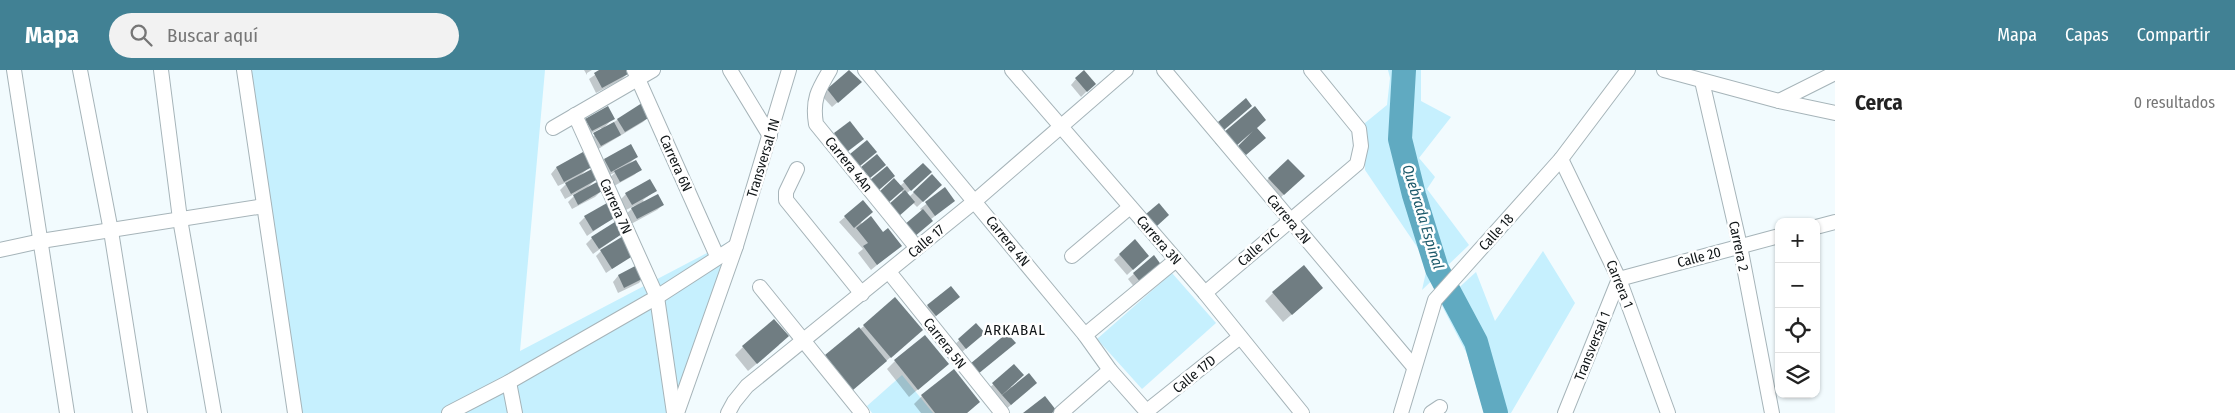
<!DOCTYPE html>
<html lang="es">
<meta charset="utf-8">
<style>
:root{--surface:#fff;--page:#f2f2f2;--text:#222;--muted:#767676;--line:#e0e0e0;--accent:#418194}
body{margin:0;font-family:"Fira Sans Condensed",sans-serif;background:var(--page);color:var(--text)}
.controls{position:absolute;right:15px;bottom:15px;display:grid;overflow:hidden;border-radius:10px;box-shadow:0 1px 4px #0004}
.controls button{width:45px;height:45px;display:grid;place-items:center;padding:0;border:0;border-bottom:1px solid var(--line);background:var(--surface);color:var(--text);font:25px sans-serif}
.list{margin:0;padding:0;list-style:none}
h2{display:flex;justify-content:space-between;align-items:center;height:65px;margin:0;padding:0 20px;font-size:21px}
h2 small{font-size:16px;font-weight:400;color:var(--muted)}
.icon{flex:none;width:28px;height:28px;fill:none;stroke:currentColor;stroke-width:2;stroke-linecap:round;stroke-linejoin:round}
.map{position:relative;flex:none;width:1835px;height:343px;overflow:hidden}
header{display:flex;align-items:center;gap:30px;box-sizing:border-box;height:70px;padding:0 25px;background:var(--accent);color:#fff}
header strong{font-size:24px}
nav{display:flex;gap:28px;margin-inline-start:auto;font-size:18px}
.search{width:350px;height:45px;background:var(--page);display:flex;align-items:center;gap:12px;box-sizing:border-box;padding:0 18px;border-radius:28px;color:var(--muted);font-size:19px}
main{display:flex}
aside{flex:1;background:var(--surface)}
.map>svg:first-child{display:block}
</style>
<header>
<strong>Mapa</strong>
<div class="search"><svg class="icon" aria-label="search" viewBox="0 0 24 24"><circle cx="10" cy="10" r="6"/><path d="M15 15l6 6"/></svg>Buscar aquí</div>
<nav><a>Mapa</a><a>Capas</a><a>Compartir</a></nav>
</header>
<main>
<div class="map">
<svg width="1835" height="343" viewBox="0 0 1835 343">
<rect width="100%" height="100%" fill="#f2fbfe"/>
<g fill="#c6f0fe">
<polygon points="253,0 545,0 520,281 747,162 679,343 294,343 241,7"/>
<polygon points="1388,0 1421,0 1421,31 1451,47 1419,88 1435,107 1427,119 1469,175 1422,220 1428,193 1365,100 1365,53 1387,35 1390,8"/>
<polygon points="1543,181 1575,233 1511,343 1484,343 1467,284 1441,234 1476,202 1495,251"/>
<polygon points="1172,203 1216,253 1142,319 1097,269"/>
<polygon points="902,305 933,343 872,343 867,336"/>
</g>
<g fill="#0003">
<polygon points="584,0 592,0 587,3 587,5"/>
<polygon points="602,0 624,0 627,4 621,10 596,23 589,9"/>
<polygon points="850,1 854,18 832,37 822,26"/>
<polygon points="1076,9 1089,19 1081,27 1071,15"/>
<polygon points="642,35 649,46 643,52 595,81 588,70 602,60 601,58 586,66 580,55 586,50 613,48 604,58"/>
<polygon points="1256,58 1258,73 1240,90 1233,83 1251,66 1249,64 1226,84 1215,73 1224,64"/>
<polygon points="583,84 590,96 581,105 596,109 587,118 601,121 595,127 572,139 568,132 578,122 565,129 560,120 569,111 558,116 551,104 556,98"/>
<polygon points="636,87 629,94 640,100 634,105 614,116 609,108 616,102 605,107 599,95 604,90"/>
<polygon points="1288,90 1303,106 1278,130 1263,114"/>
<polygon points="923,95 924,108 906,124 909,127 932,105 935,120 917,137 900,120 900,116"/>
<polygon points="945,119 954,131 930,150 920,139"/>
<polygon points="655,121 643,130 644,132 663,135 657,140 631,154 626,144 636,135 626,140 620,130 626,124"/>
<polygon points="872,142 861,152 862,154 883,163 900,176 871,200 858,183 863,179 839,152 845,147"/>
<polygon points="585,147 614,147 587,166 579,153"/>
<polygon points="624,162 593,184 586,174 592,168"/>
<polygon points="1135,171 1142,191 1127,205 1114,190"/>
<polygon points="602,180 634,184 606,203 596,186"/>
<polygon points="1153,187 1161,196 1135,218 1128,209"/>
<polygon points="639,196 644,207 639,213 618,223 613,212 618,206"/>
<polygon points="1273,223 1313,226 1283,252 1265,231"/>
<polygon points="952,233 930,251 922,241 928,236"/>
<polygon points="976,255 977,268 960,284 953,276"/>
<polygon points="864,256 913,268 844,327 817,295"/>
<polygon points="779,275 748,301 735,285 743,277"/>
<polygon points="895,291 947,294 909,327 887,299"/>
<polygon points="1014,296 1010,317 1030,319 1005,340 987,320"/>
<polygon points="922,326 979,332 967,343 921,343 914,334"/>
</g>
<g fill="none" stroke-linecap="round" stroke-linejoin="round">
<polyline stroke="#60aac1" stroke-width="24" points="1404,0 1400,69 1414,125 1437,199 1476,272 1496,343"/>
</g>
<g fill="#707d82">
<polygon points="599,0 626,0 628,4 602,18 594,3"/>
<polygon points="849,0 862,12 838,33 827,19"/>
<polygon points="1084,0 1096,14 1087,22 1075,8"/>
<polygon points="1246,28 1252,36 1224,60 1218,52"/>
<polygon points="642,33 650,47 625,62 617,49"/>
<polygon points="608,36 615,49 592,61 585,49"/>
<polygon points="1255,36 1266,50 1257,58 1266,68 1246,85 1238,76 1253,61 1235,77 1223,63"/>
<polygon points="850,51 864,69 847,82 834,63"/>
<polygon points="614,52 621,65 601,76 593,63"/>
<polygon points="867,70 877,82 860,96 850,84"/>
<polygon points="631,74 638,87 611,102 604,89"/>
<polygon points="583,82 592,97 564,112 556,97"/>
<polygon points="877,84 886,95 870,108 861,97"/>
<polygon points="1288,89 1305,106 1284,125 1268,108"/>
<polygon points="636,90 642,100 620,112 614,101"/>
<polygon points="923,93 932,102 911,121 903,111"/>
<polygon points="887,96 895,106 879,120 870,110"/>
<polygon points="592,99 598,109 571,124 565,113"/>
<polygon points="932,104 942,115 923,132 913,122"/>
<polygon points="894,108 904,119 887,134 878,123"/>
<polygon points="650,109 657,121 632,135 625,123"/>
<polygon points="597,112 602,121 578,135 573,125"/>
<polygon points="945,117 955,131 935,146 925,132"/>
<polygon points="905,120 915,132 898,147 888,135"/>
<polygon points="658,124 664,135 637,149 631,138"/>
<polygon points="863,130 873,142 854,158 844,146"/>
<polygon points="607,133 616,147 593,161 584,146"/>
<polygon points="1159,133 1169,145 1157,156 1146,144"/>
<polygon points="923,139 933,151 914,167 904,155"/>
<polygon points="871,146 883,162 888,158 902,176 877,195 863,176 868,173 856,158"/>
<polygon points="618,150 625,162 599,179 591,167"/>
<polygon points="625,165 636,184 612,199 600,180"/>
<polygon points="1135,169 1149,186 1133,200 1119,184"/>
<polygon points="1154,185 1162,196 1141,213 1133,203"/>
<polygon points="639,194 646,207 624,218 618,205"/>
<polygon points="1304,195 1323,218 1292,245 1272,222"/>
<polygon points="951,216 960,227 936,246 927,235"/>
<polygon points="895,227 923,260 891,288 863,255"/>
<polygon points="774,249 789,266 757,294 742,276"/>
<polygon points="976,253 985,263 966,279 958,269"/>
<polygon points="859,257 887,291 853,320 825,285"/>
<polygon points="1007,263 1016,273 978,304 970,294"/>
<polygon points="925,265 949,294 918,320 894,290"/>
<polygon points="1014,294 1024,305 1002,325 992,313"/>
<polygon points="954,299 980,332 967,343 935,343 921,325"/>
<polygon points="1029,303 1037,313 1011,335 1002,325"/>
<polygon points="1045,326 1056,340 1052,343 1023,343"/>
</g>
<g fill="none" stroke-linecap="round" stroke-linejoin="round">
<g stroke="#a6b4b9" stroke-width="16">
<g id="street">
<polyline points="14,0 67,343"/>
<polyline points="80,0 111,161 140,343"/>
<polyline points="161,0 180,149 214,343"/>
<polyline points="244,0 295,343"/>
<polyline points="634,0 717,186"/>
<polyline points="730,0 770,66"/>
<path d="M830 0C818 20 812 30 816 54L917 178"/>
<polyline points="865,0 1085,265 1110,300 1148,343"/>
<polyline points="1012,0 1205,223 1302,343"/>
<polyline points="1164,0 1414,297"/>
<polyline points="1664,0 1779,31 1835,43"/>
<polyline points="1702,11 1740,176 1772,343"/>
<polyline points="1779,31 1835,3"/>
<polyline points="575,45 657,227 674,343"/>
<polyline points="553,58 653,0"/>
<polyline points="1561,89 1619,209 1668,343"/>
<polyline points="797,99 786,122 786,130 862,224"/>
<polyline points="1816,157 1835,152"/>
<polyline points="0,180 41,171 264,136"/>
<polyline points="1072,186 1130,137"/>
<polyline points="889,202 1002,343"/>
<polyline points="760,217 862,343"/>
<polyline points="1205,223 1357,94 1361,76 1359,59 1311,0"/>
<polyline points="1085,265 1176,190"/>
<polyline points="509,312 515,343"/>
<polyline points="1147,341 1240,267"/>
<polyline points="449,343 509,312 657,227 736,176"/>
<polyline points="677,343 736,176 789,0"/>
<polyline points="728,343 734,332 747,316 975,131 1126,0"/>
<polyline points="1061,343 1110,300"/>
<polyline points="1401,343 1435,230 1561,89 1628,0"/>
<polyline points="1431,343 1440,337"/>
<polyline points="1565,343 1619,209 1779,166"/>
</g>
</g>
<use href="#street" stroke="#fff" stroke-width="14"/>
</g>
<g text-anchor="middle" stroke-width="5" stroke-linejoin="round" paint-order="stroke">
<g font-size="14" fill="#101517" stroke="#fff">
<text transform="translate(763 88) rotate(-73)" y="5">Transversal 1N</text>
<text transform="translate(676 93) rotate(66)" y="5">Carrera 6N</text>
<text transform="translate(849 94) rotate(51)" y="5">Carrera 4An</text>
<text transform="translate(616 136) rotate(66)" y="5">Carrera 7N</text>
<text transform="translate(1289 149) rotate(50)" y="5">Carrera 2N</text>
<text transform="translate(1496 162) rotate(-48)" y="5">Calle 18</text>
<text transform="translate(1159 170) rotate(49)" y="5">Carrera 3N</text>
<text transform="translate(926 171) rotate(-40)" y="5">Calle 17</text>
<text transform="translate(1008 171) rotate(51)" y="5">Carrera 4N</text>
<text transform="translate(1739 176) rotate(78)" y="5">Carrera 2</text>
<text transform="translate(1258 177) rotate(-41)" y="5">Calle 17C</text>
<text transform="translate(1699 187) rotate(-15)" y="5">Calle 20</text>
<text transform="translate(1620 214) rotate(68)" y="5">Carrera 1</text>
<text transform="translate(945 273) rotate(52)" y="5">Carrera 5N</text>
<text transform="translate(1592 276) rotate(-68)" y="5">Transversal 1</text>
<text transform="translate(1194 304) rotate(-39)" y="5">Calle 17D</text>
</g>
<g font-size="15" font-style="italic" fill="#1d5a6b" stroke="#fff">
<text transform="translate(1423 147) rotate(73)" y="5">Quebrada Espinal</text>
</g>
<g font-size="15" letter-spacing="1" fill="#101517" stroke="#fff">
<text x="1015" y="265">ARKABAL</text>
</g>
</g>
</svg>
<div class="controls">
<button>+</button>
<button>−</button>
<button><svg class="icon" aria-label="locate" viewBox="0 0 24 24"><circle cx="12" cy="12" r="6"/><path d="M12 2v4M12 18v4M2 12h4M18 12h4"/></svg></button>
<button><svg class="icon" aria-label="layers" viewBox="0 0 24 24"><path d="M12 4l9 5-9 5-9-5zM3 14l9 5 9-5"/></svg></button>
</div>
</div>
<aside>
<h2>Cerca<small>0 resultados</small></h2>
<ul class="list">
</ul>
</aside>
</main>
